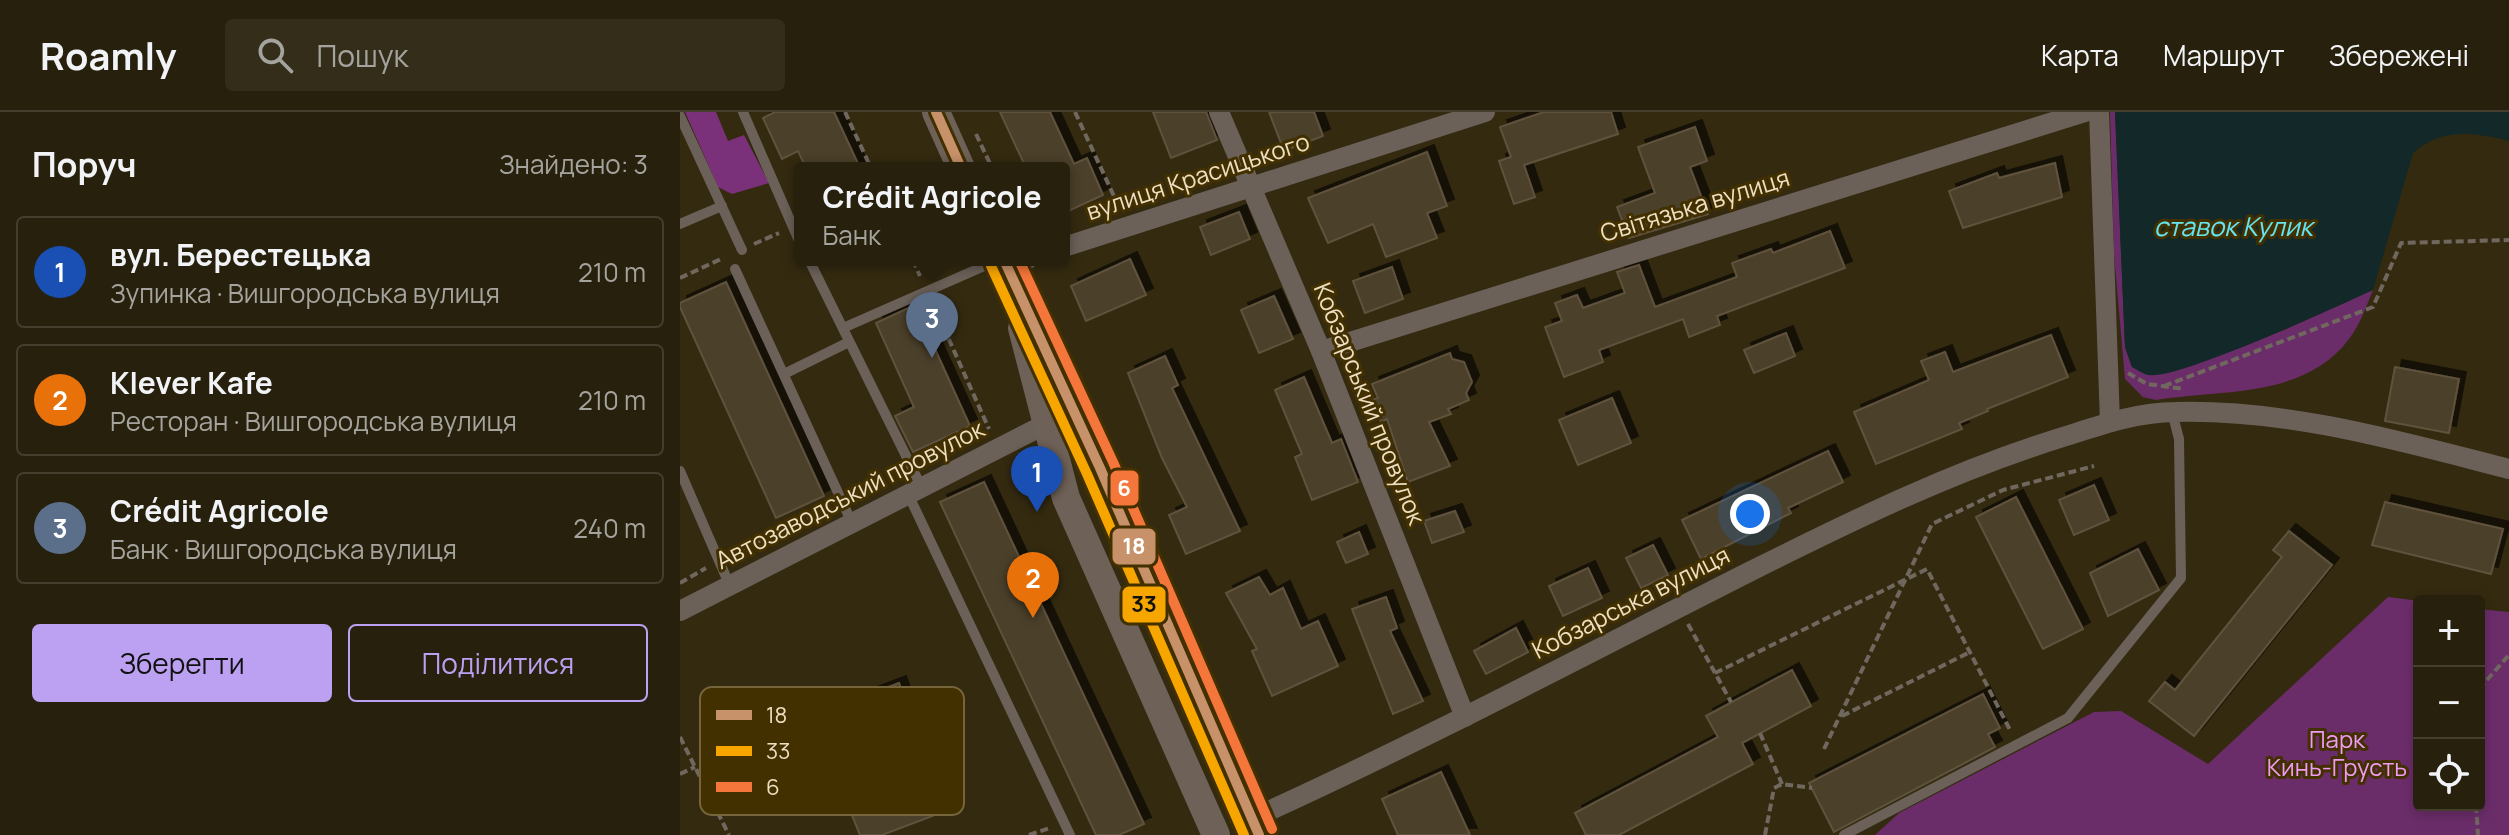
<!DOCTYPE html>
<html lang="uk">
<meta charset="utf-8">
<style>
:root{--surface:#27200c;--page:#332d1a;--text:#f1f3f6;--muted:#a4a39d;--line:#433e2d;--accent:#bca0f2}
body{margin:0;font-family:Manrope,sans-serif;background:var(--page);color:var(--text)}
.controls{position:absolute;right:24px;bottom:24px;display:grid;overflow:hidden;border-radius:8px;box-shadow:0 4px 12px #0003}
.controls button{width:72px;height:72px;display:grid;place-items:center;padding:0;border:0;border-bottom:2px solid var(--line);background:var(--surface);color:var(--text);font:40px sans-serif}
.you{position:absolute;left:1070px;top:402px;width:28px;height:28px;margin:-20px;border:6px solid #fff;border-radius:50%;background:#1a73e8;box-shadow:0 0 0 12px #1a73e833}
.badge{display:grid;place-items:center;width:52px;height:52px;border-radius:50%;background:var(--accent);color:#fff;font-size:26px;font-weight:700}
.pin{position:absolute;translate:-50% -66px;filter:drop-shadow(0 2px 4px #0008)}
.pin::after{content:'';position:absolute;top:42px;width:28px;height:24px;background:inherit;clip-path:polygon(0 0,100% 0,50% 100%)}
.popup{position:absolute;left:114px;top:50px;width:276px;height:104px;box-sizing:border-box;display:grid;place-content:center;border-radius:8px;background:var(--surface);filter:drop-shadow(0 2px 6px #0005);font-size:26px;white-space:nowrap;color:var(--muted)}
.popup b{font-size:30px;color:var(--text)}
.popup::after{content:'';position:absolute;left:50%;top:100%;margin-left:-16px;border:16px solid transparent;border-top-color:var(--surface)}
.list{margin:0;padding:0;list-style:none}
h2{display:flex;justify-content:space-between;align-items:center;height:104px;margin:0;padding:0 32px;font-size:34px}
h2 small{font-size:26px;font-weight:400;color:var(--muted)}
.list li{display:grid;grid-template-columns:52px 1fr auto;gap:24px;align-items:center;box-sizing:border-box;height:112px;margin:0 16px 16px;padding:0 16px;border:2px solid var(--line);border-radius:8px}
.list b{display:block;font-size:30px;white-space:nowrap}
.list p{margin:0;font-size:26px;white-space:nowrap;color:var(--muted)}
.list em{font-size:26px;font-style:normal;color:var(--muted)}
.actions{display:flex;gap:16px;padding:24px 32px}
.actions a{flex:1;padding:18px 0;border:2px solid var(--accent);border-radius:8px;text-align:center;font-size:28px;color:var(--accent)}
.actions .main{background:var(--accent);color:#111}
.icon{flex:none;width:44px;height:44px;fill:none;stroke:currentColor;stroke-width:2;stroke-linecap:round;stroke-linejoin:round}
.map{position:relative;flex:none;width:1829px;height:723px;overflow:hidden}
header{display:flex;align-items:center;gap:48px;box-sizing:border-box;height:112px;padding:0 40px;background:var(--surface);border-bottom:2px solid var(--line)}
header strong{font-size:38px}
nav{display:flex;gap:44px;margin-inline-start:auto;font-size:28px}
.search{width:560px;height:72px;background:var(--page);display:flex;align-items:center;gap:20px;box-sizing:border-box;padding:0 28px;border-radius:8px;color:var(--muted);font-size:30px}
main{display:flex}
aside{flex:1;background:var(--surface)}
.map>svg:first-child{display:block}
</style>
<header>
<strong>Roamly</strong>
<div class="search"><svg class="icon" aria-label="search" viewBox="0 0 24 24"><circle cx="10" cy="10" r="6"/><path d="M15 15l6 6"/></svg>Пошук</div>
<nav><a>Карта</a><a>Маршрут</a><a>Збережені</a></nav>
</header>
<main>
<aside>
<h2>Поруч<small>Знайдено: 3</small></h2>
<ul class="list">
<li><span class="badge" style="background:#1a4fb4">1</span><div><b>вул. Берестецька</b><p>Зупинка · Вишгородська вулиця</p></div><em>210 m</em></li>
<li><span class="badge" style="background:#e8710a">2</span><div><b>Klever Kafe</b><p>Ресторан · Вишгородська вулиця</p></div><em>210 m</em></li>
<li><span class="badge" style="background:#5c6f8a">3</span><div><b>Crédit Agricole</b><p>Банк · Вишгородська вулиця</p></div><em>240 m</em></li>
</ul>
<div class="actions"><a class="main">Зберегти</a><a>Поділитися</a></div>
</aside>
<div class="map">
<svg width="1829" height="723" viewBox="0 0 1829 723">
<defs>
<filter id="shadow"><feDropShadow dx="7" dy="-7" stdDeviation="0" flood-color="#0009"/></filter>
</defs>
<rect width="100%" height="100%" fill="#342a10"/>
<g fill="#6b2d6a">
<path d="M1430 0H1435L1445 235 1452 255 1491 260 1604 218 1693 178C1686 195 1680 213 1669 227 1624 287 1541 277 1476 288L1463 285 1445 267 1434 142Z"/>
<polygon points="1708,485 1740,489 1739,693 1799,693 1799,497 1829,500 1829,723 1195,723 1219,701 1414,600 1441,599 1528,652"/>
</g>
<polygon fill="#7b317a" points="5,0 36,0 48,29 64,23 89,71 52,82 38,75"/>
<path fill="#122829" d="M1435 0H1829V29C1794 20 1761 16 1733 41L1693 178C1658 194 1496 269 1468 263 1463 262 1456 257 1452 255L1445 235Z"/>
<g fill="#4c3f2b" stroke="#5f523d" stroke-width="2" filter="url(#shadow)">
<polygon points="95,0 154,0 180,56 126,56 118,39 102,47 83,6"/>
<polygon points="320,0 370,0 394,52 407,46 423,83 384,101 384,56 346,56"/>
<polygon points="473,0 526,0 537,28 491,46"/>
<polygon points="589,0 634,0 643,24 604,39"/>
<polygon points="864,0 931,0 938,22 844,53 855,85 834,92 819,49 831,45 820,15"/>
<polygon points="1015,15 1027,49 1010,55 1028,102 949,126 937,95 975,81 958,35"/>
<polygon points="747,40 767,94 747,101 757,126 706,145 693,112 648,131 628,86"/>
<polygon points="1375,51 1382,85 1283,116 1269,79 1317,61 1319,66"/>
<polygon points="559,100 570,127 531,143 520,115"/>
<polygon points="1150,119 1165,156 1037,204 1040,213 1009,225 1003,207 919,238 923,250 884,265 865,215 882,209 875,191 897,183 903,196 945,181 937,160 959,153 975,195 1057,165 1052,151 1091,137 1093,141"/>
<polygon points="450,147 466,183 406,209 391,174"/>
<polygon points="712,155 723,187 685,201 673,169"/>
<polygon points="46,170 144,384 96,406 0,195 0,191"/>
<polygon points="594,184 613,227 579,241 561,198"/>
<polygon points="235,193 290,314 233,340 215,304 234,295 196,211"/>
<polygon points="1106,221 1115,244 1074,261 1064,238"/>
<polygon points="1371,223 1388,265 1307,297 1308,299 1279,311 1282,317 1196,352 1174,300 1249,268 1241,249 1265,240 1273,260"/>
<polygon points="770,241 772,247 784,250 792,270 786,281 789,288 768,297 771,302 749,310 770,354 728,370 707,307 701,310 692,288 698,286 692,272"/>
<polygon points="485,244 498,273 492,276 560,419 506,442 489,403 507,395 482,346 448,261"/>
<polygon points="1715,255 1779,267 1769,321 1705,309"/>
<polygon points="624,265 652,331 661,327 678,370 632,388 615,345 622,342 595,278"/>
<polygon points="932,286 951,331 898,353 879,308"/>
<polygon points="1148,339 1163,370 1108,396 1111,401 1021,447 1002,408"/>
<polygon points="304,370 464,712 439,723 416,723 260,390"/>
<polygon points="1414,373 1429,408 1394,423 1379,388"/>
<polygon points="1336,385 1403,517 1363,537 1296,405"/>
<polygon points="1705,390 1823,417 1811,462 1692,433"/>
<polygon points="775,399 784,420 752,431 744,409"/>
<polygon points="1609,419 1652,453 1514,624 1469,589 1485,570 1495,578 1602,445 1593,438"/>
<polygon points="679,420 688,442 666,451 657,430"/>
<polygon points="973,433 988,463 961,476 946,446"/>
<polygon points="1458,437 1479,478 1428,504 1410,461"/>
<polygon points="908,456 922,486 883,504 869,474"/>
<polygon points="579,465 590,483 603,476 621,517 638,509 658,554 592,584 572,539 577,537 546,481"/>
<polygon points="706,485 717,516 710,519 743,589 713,602 672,497"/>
<polygon points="836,516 848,540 806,562 794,539"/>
<polygon points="1112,558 1131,594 1062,631 1073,652 939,723 906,723 895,701 1038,625 1026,604"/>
<polygon points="219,571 234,612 195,627 210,667 253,651 271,697 202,723 180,723 165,686 194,675 178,634 126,655 132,671 108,681 94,644 140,626 132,604"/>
<polygon points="1303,582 1320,616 1308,622 1315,635 1154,720 1129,671"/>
<polygon points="761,660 790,723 718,723 702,687"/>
</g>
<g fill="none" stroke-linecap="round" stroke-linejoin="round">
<g stroke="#70685f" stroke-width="4" stroke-dasharray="8 4" stroke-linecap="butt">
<polyline points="165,0 191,56"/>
<polyline points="395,0 439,95"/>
<polyline points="296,22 312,56"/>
<polyline points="74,132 99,121"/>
<polyline points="233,148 240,164"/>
<polyline points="0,166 41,147"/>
<polyline points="254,194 309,317"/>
<polyline points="1448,261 1467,272 1504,277"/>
<polyline points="1484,274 1693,195 1721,131 1829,128"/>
<polyline points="51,442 134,404"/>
<polyline points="0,471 26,456"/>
<polyline points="1008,512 1051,590"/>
<polyline points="1035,561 1247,457 1330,618"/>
<polyline points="1799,577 1829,543"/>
<polyline points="1162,604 1290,540"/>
<polyline points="1080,621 1102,672"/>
<polyline points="0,625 49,723"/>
<polyline points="1144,637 1252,412 1323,378 1414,354"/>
<polyline points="0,662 15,655"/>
<polyline points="1796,693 1798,723"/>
<polyline points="349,723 370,716"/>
<polyline points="1085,723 1094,676 1102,672 1132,676"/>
</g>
<g stroke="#6b6159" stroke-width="10">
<polyline points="63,0 120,131"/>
<polyline points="0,4 62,138"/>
<polyline points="0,112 42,94"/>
<polyline points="129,148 241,374"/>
<polyline points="55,157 172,411"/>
<polyline points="163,216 318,148"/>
<polyline points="104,262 169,230"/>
<polyline points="0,359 50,474"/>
<polyline points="228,382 390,723"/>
<polyline points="1164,723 1388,606 1501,466 1499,327 1492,300"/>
</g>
<g stroke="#6b6159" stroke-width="20">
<polyline points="539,0 641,239 785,605"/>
<polyline points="1419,0 1430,310"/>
<polyline points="384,135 805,0"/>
<polyline points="328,156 347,148"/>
<polyline points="641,239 1405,0"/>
<polyline points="0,499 364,313"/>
<path d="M571 707C741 630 905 543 1071 459 1173 408 1273 359 1383 325 1418 314 1457 300 1495 300 1609 297 1720 329 1829 357"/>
</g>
<g stroke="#6e6157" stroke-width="28">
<polyline points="256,0 281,56"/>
<polyline points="324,148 420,356 579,723"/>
<polyline points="342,216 386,386 536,723"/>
</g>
<g stroke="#433001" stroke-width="16">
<g id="bus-1">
<polyline points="256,0 281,56"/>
<polyline points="324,148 420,356 579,723"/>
</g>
</g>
<g stroke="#433001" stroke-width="16">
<polyline id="bus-2" points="311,154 407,362 564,723"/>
</g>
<g stroke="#433001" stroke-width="16">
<polyline id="bus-3" points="339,148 433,350 592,717"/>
</g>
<use href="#bus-1" stroke="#c7916a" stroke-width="10"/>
<use href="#bus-2" stroke="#f7a600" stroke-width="10"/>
<use href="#bus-3" stroke="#f5763a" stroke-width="10"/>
</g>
<g text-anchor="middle" stroke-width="6" stroke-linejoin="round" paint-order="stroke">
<g font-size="24" fill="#eddfc2" stroke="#433001">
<text transform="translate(518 65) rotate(-18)" y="8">вулиця Красицького</text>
<text transform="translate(1015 94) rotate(-17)" y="8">Світязька вулиця</text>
<text transform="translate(689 292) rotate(68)" y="8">Кобзарський провулок</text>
<text transform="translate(170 383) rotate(-27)" y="8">Автозаводський провулок</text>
<text transform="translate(951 491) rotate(-27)" y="8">Кобзарська вулиця</text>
</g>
<g font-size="24" fill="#ef9af3" stroke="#433001">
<text x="1657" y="636">Парк<tspan x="1657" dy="28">Кинь-Грусть</tspan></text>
</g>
<g font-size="26" font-style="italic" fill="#64e4f2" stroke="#433001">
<text x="1553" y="124">ставок Кулик</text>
</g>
</g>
<rect x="20" y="575" width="264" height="128" rx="12" fill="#433001" stroke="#76653b" stroke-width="2"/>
<rect x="36" y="598" width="36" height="10" fill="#c7916a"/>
<rect x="36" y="634" width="36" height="10" fill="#f7a600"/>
<rect x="36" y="670" width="36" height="10" fill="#f5763a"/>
<g font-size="22" fill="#eddfc2">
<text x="86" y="611">18</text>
<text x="86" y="647">33</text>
<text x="86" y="683">6</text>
</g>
<g stroke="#433001" stroke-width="3">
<rect x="429" y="357" width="31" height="38" rx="8" fill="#f5763a"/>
<rect x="431" y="415" width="46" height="39" rx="8" fill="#c7916a"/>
<rect x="441" y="473" width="46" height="39" rx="8" fill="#f7a600"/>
</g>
<g font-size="22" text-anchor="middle" font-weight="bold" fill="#fff">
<text x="444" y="384">6</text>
<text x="454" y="442">18</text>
</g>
<g font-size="22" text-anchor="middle" font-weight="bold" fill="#111">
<text x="464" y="500">33</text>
</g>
</svg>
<div class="controls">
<button>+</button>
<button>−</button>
<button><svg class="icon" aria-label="locate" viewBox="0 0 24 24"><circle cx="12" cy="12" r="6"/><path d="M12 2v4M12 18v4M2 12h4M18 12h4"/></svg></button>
</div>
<div class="you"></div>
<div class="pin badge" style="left:357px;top:400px;background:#1a4fb4">1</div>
<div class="pin badge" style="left:353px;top:506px;background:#e8710a">2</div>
<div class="pin badge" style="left:252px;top:246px;background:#5c6f8a">3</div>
<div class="popup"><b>Crédit Agricole</b>Банк</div>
</div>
</main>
